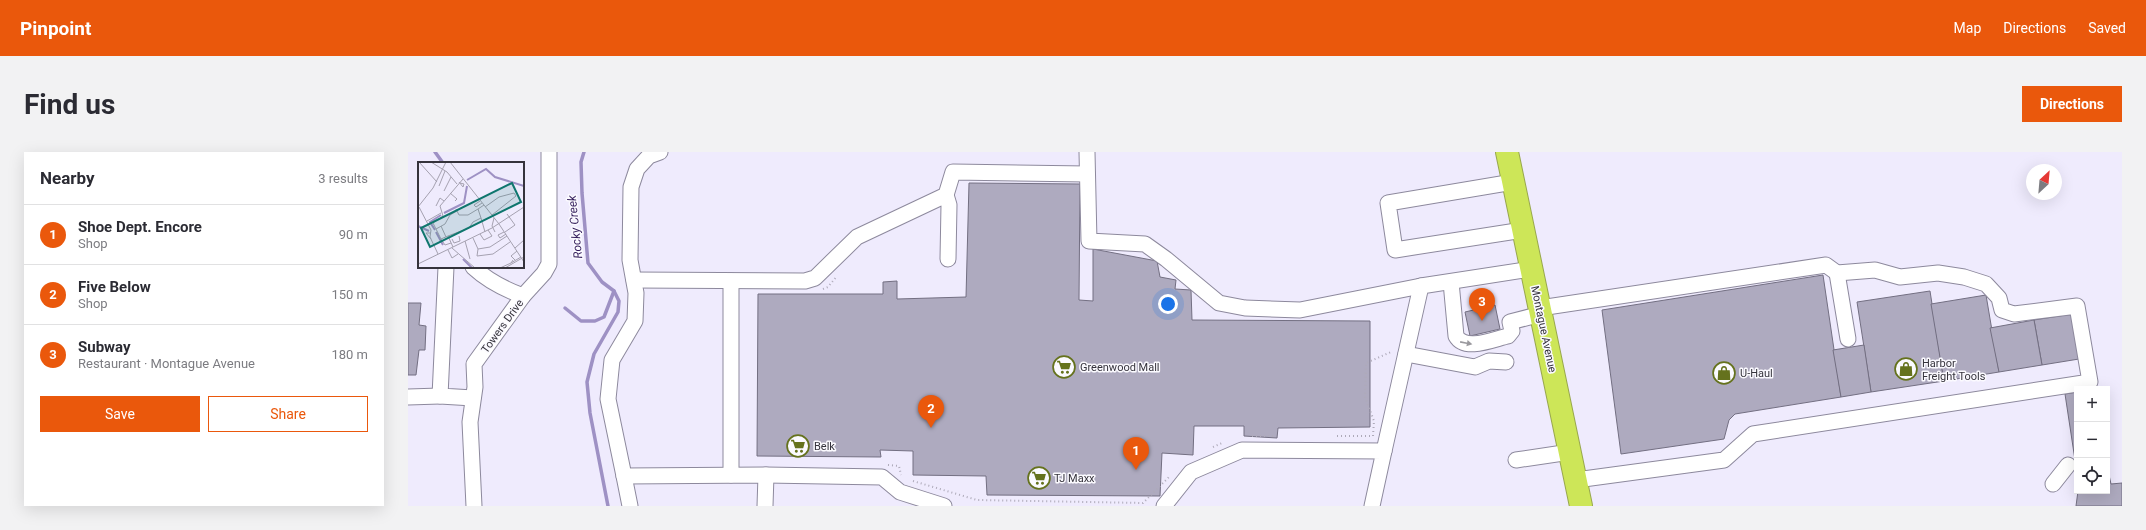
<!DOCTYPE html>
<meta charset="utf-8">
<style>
:root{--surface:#fff;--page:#f2f2f3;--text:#2b2b33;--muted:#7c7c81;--line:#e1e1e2;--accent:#ea580c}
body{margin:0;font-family:Roboto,sans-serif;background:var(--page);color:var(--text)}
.controls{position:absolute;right:12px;bottom:12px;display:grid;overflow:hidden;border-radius:0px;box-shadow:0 4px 16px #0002}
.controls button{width:36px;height:36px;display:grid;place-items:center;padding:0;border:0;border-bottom:1px solid var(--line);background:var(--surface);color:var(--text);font:20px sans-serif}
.compass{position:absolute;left:1618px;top:12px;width:36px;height:36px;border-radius:50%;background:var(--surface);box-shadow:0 4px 16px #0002;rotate:26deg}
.you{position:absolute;left:760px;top:152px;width:14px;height:14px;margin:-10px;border:3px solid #fff;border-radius:50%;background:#1a73e8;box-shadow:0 0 0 6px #1a73e833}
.badge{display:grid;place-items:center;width:26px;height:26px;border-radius:50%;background:var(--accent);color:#fff;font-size:13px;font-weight:700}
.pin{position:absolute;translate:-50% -33px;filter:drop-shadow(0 1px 2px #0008)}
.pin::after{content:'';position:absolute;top:21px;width:14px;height:12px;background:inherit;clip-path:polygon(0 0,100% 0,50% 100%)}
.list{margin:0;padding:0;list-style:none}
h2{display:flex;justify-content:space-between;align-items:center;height:52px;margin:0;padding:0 16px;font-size:17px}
h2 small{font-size:13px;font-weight:400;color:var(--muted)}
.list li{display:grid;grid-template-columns:26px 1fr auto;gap:12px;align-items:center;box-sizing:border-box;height:60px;padding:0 16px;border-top:1px solid var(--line)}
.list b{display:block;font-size:15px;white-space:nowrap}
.list p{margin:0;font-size:13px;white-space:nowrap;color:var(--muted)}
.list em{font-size:13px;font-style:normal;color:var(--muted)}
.actions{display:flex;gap:8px;padding:12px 16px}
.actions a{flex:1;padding:9px 0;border:1px solid var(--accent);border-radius:0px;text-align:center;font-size:14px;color:var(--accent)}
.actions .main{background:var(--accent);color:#fff}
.icon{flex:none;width:22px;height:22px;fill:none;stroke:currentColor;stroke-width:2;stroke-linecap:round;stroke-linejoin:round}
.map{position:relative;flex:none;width:1714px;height:354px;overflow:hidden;border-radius:0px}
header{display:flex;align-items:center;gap:24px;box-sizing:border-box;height:56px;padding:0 20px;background:var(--accent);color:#fff}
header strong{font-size:19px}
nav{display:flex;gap:22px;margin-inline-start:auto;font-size:14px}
.intro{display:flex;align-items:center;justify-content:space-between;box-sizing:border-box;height:96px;padding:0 24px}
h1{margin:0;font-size:28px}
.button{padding:10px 18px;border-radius:0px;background:var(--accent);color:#fff;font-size:14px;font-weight:700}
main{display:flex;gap:24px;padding:0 24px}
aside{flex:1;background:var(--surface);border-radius:0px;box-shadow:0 4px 16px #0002}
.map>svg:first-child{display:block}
</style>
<header>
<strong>Pinpoint</strong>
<nav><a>Map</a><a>Directions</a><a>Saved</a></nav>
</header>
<div class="intro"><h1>Find us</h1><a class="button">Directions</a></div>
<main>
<aside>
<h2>Nearby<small>3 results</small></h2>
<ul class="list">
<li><span class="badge">1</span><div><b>Shoe Dept. Encore</b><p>Shop</p></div><em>90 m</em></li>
<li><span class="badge">2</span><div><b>Five Below</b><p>Shop</p></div><em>150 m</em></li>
<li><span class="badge">3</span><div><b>Subway</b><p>Restaurant · Montague Avenue</p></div><em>180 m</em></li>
</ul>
<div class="actions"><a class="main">Save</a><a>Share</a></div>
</aside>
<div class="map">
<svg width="1714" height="354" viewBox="0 0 1714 354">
<rect width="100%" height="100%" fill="#efebfd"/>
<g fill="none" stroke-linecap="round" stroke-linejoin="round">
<g stroke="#9e91c4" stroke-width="3.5">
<polyline points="27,0 35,11"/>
<polyline points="176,0 173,10 174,41 180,111 194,130 206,139 211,149 210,160 186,202 179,230 182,261 200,354"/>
<polyline points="157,156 173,169 187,169 196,165 206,139"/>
</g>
</g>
<g fill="#aeaabf" stroke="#736f82">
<polygon points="561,31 672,32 671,148 685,149 685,97 749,109 752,125 768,128 767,137 783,138 784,168 962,169 962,275 870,276 869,286 836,284 836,274 786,274 785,303 754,301 752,344 579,343 578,324 505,323 505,299 472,298 473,305 349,304 350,142 475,142 475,130 489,129 489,147 558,145"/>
<polygon points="1415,123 1433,245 1327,262 1321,268 1316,287 1213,302 1194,158"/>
<polygon points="1522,139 1536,229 1463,240 1449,150"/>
<polygon points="1578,143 1591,220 1536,229 1523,152"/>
<polygon points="0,151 13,151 11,173 18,174 17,198 11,198 8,223 0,223"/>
<polygon points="1087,153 1092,177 1062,184 1057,160"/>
<polygon points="1664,162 1671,207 1634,213 1626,168"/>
<polygon points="1626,168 1634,213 1591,220 1582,176"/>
<polygon points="1456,193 1463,240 1433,245 1425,198"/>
<polygon points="1669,240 1669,307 1667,308 1657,242"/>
<polygon points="1699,323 1701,323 1703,332 1714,331 1714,354 1668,354 1670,339 1699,339"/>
</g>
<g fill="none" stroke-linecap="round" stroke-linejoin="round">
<g stroke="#8d899d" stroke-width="17">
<g id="minor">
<polyline points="252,0 241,4 229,17 223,35 222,108 228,141 227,169 204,208 200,247 216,324 358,323 357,354"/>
<polyline points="679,0 681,89 737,92 758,107 811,151 837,156 892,158 1013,134"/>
<polyline points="1105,30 980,51 987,98 1115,78"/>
<polyline points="538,43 541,53 540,107"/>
<polyline points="38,115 32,244 65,246"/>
<path d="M65 115C80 129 96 137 115 144"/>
<polyline points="1429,121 1440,187"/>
<polyline points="226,128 397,129 407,126 449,85 538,43 545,20 679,22"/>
<polyline points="323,129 323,323"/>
<path d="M1043 130 1048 184C1057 200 1086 187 1100 184L1104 179 1102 170 1133 162"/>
<polyline points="1132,156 1418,113 1429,121 1467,118 1492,125 1530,121 1556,125 1578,132 1591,146 1594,158 1606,162 1669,154 1682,230 1345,282 1316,308 1168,328"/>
<polyline points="998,202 1067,215 1081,209 1098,210"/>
<polyline points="0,245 32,244"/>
<polyline points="976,299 1013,134 1123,117"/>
<polyline points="1108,308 1162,300"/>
<polyline points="358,323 474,325 492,340 536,354"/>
<polyline points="216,324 222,354"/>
<polyline points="1645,332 1660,313"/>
<polyline points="66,354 62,270 67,235 66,212 115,144 136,121 141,112 141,0"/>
<polyline points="756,354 783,320 834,298 976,299 964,354"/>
</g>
</g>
<g stroke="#98a74e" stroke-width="24">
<polyline id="highway" points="1099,0 1173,354"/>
</g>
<g stroke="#aeaab9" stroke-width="2" stroke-dasharray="1 3" stroke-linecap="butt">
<polyline points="415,137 420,135 429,124"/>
<polyline points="844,284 865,284"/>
<polyline points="929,284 965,284 966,269 957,245 958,211 983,200"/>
<polyline points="805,295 814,291"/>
<polyline points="480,313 491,314 493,323"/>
<polyline points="505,329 569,348 735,351 761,325"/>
</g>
<use href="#minor" stroke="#fff" stroke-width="15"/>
<use href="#highway" stroke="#cde658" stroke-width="22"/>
</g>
<defs><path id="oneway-solid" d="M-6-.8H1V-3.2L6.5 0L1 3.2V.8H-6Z"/></defs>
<use fill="#9a999e" href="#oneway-solid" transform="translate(1058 191) rotate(11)"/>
<defs>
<g id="supermarket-ring" transform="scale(1.15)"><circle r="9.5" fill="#fbfaff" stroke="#65721d" stroke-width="1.5"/><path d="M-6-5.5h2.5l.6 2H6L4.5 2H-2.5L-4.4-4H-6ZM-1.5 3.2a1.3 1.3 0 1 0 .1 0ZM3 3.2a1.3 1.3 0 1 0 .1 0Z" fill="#65721d"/></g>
<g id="shop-ring" transform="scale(1.15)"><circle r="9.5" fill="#fbfaff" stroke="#65721d" stroke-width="1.5"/><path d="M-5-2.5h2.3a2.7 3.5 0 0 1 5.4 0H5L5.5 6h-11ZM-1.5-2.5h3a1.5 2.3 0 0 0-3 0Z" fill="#65721d"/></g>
</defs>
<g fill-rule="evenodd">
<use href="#supermarket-ring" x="656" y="215"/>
<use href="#shop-ring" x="1498" y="217"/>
<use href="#shop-ring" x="1316" y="221"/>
<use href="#supermarket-ring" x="390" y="294"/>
<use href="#supermarket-ring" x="631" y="326"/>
</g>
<g text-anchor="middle" stroke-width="3" stroke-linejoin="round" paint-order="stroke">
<g font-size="11" fill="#35333c" stroke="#fbfaff">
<text transform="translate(94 174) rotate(-54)" y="4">Towers Drive</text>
<text transform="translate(1136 177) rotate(78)" y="4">Montague Avenue</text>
</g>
<g font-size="11" fill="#35333c" stroke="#fbfaff" text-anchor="start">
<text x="1514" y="215">Harbor<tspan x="1514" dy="13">Freight Tools</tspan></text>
<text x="672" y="219">Greenwood Mall</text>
<text x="1332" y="225">U-Haul</text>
<text x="406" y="298">Belk</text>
<text x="646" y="330">TJ Maxx</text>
</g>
<g font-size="12" font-style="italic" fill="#331d5b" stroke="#fbfaff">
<text transform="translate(167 75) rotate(-96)" y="4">Rocky Creek</text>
</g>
</g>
<g transform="translate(10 10)">
<rect width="106" height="106" fill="#efebfd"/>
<path fill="none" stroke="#9e91c4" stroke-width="2" d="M49 18 68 7 77 15 106 24M26 51 46 41 49 24M0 64 11 69M17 68 12 60 23 53M18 70 25 83M45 97 54 106"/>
<path fill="none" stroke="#a5a1b0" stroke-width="1" d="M1 0 19 20M13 0 29 10 39 22M32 0 81 62M41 20 45 25 46 22 42 21M21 24 27 9M26 29 33 15M32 31 39 37 37 39M62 39 56 43 58 45 64 41M18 44 22 36 26 39M0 45 15 26 28 0M1 45 13 68 12 75 20 92M67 45 81 35 96 31 98 34 74 53M38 47 41 53H50L60 47M63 56 60 47 66 43M76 56 74 64 77 70M9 59 23 51M81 62 106 100M23 64 28 75M18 67 27 62 32 53 39 49M86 70 80 73 82 76 88 72M87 70 97 63 89 52M62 72 66 78 74 74 70 68M30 74 51 66 55 60 63 56 67 70M55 76 60 87 72 85 89 74M13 77 8 71H13M23 77 27 83 33 81M34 77 36 81 42 79 41 74M47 79 52 97M35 85 30 74 23 77 15 61 25 54 22 44 45 17M34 86 57 106M97 86 106 78M60 87 59 94 75 92 92 80M30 88 34 96 40 92M95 98 93 101 103 95M97 98 93 94 99 89M0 102 74 66 106 45M82 106 93 101M87 106 106 95"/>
<path fill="#0f766e" fill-opacity="0.15" stroke="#0f766e" stroke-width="2" d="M94 21 103 40 12 85 3 66Z"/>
<rect width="106" height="106" fill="none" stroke="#35333c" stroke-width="2"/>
</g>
</svg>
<div class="controls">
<button>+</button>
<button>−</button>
<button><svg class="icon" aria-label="locate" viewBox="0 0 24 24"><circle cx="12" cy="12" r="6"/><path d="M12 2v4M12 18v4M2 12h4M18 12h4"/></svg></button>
</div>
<svg class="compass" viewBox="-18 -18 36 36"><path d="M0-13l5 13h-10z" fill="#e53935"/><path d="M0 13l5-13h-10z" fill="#7c7c81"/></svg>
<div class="you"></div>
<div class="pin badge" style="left:728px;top:318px">1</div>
<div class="pin badge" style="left:523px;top:276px">2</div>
<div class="pin badge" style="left:1074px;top:169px">3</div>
</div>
</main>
